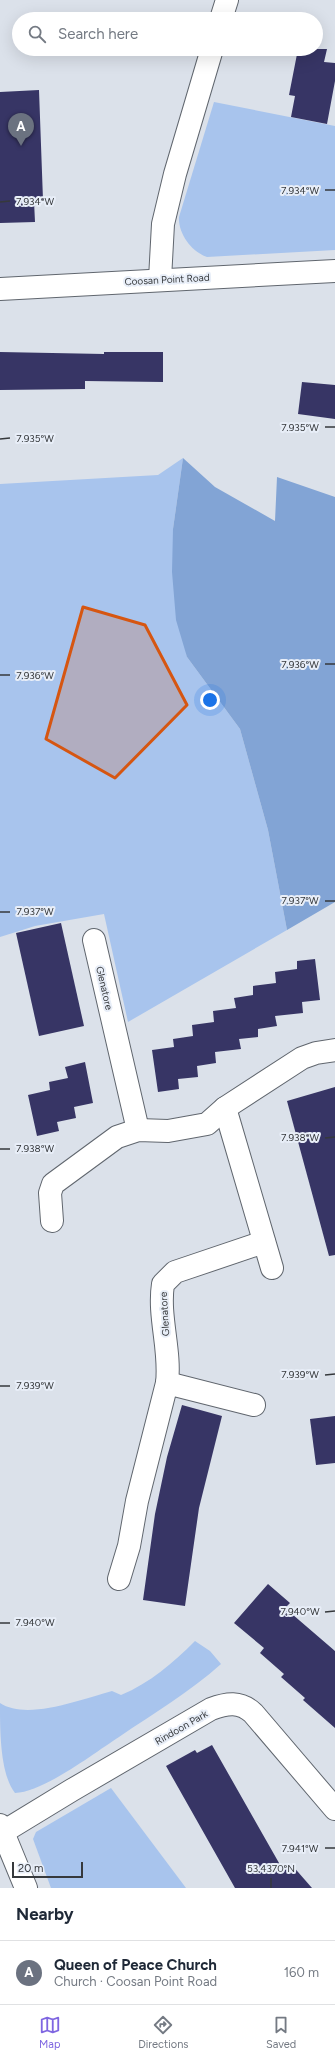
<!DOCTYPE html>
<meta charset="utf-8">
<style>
:root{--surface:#fff;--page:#f6f6f7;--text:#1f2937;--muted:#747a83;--line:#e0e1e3;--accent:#7f66e1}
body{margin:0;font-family:Figtree,sans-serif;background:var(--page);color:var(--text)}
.scale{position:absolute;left:12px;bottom:10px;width:71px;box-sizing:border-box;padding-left:4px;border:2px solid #36393c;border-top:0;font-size:11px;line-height:14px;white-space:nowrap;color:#36393c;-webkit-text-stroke:3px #e8eef8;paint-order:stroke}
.you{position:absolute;left:210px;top:700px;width:14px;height:14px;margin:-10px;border:3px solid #fff;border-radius:50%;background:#1a73e8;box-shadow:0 0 0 6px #1a73e833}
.badge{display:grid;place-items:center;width:26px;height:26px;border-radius:50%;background:var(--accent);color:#fff;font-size:13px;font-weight:700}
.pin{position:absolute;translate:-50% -33px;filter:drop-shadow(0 1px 2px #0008)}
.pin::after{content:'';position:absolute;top:21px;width:14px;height:12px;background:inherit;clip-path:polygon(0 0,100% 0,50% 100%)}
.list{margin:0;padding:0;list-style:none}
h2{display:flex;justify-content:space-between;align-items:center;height:52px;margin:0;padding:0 16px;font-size:17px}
h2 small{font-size:13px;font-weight:400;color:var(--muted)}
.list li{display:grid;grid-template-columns:26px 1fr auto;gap:12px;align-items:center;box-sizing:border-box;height:64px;padding:0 16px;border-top:1px solid var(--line)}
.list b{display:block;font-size:15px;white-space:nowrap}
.list p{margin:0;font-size:13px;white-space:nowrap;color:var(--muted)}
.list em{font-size:13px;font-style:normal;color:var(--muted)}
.icon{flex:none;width:22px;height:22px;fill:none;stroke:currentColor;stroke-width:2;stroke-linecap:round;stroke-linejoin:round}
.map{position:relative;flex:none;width:335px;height:1888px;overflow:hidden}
.search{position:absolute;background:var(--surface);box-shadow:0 4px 16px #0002;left:12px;right:12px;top:12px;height:44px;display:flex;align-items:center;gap:10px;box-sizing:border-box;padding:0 14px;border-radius:22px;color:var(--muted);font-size:15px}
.sheet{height:116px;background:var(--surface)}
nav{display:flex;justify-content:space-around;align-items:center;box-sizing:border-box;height:56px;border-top:1px solid var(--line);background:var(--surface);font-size:11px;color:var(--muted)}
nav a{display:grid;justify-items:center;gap:2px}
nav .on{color:var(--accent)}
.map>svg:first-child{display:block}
</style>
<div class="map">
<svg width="335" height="1888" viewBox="0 0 335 1888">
<rect width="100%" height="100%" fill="#dbe1ea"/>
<g fill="#a8c4ed">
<path d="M214 102 335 126V250L207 257C192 252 178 234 179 217Z"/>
<polygon points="183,458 173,529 187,657 240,729 268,830 287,930 128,1022 104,914 35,926 0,937 0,484 158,475"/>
<path d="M195 1641 210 1651 221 1664C190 1692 154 1713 119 1737 94 1753 44 1792 15 1793 0 1774 0 1730 0 1703 27 1721 82 1699 112 1691L121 1695C150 1683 173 1663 195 1641Z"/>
<polygon points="111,1788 186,1888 51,1888 33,1839 36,1832"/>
</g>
<polygon fill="#82a4d5" points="183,458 215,487 275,521 277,477 335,497 335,902 287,930 268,830 240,729 187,657 176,620 172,572 173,529"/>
<g fill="#373565">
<polygon points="298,49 327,49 324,62 335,63 335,81 327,124 291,117 295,96 289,95"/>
<polygon points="39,90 43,200 34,201 35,222 0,223 0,92"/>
<polygon points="0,352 104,354 104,352 163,352 163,382 85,381 85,389 0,390"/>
<polygon points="302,382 335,385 335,419 298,414"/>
<polygon points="61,923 84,1026 39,1036 16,933"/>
<polygon points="315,959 320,1000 302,1002 303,1013 275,1016 277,1026 258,1029 258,1037 239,1039 241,1049 215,1052 216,1063 197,1066 198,1077 178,1079 179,1089 158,1092 152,1050 174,1047 173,1039 193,1036 192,1025 214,1022 213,1011 236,1008 234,998 253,995 253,986 276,983 275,972 297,969 297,961"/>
<polygon points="85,1062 93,1103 74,1107 76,1118 57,1122 59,1131 37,1136 28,1095 50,1090 49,1082 68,1078 65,1067"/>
<polygon points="335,1087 335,1255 329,1256 287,1101"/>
<polygon points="182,1405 222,1416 199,1508 185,1606 143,1600 155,1514 167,1457"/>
<polygon points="335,1416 335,1463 316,1465 310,1419"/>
<polygon points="268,1584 290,1603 285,1608 335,1651 335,1728 303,1700 305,1698 281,1677 284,1674 260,1653 264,1648 234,1623"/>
<polygon points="212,1745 283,1870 291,1864 312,1888 235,1888 166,1766 195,1750 197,1753"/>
</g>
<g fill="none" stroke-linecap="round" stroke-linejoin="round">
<g stroke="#60666e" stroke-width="24">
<g id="minor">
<polyline points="221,19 227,0"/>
<polyline points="160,279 163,224 175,174 212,49"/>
<polyline points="94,940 138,1130"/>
<polyline points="225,1108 272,1268"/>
<polyline points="52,1221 50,1193 53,1184 117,1137 138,1130 168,1131 207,1124 225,1108 302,1058 316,1053 335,1050"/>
<polyline points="167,1383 254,1405"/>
<path d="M119 1579 129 1546 137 1501 167 1383C171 1350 158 1317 163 1284L175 1272 264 1242"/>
<polyline points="0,1825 26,1888"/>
<path d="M3 1832 72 1790 211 1709C227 1703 240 1701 253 1713L335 1809"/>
</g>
</g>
<g stroke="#60666e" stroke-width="24">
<polyline id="tertiary" points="0,289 335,271"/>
</g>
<use href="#minor" stroke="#fff" stroke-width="22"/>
<use href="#tertiary" stroke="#fff" stroke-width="22"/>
</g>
<path fill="#d65611" fill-opacity="0.2" stroke="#d65611" stroke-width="3" stroke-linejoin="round" d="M83 607 145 625 187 705 115 778 46 739Z"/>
<path fill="none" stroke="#36393c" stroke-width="1.5" d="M325 190H335M0 202 10 201M325 427H335M0 439 10 438M325 664H335M0 675H10M325 901H335M0 912H10M325 1138 335 1137M0 1149H10M325 1375 335 1374M0 1386H10M325 1612 335 1611M0 1623H10M325 1848H335M271 1878V1888"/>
<g text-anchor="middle" stroke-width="4" stroke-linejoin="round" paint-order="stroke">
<g font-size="10" fill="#36393c" stroke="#e8eef8">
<text transform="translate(167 279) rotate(-3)" y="4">Coosan Point Road</text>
<text transform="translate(105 988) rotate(77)" y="4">Glenatore</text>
<text transform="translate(164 1314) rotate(-93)" y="4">Glenatore</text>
<text transform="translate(181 1727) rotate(-30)" y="4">Rindoon Park</text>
</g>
</g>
<g font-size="10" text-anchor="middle" fill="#36393c" stroke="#e8eef8" stroke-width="4" stroke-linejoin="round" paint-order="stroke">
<text x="300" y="194">7.934°W</text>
<text x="35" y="205">7.934°W</text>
<text x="300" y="431">7.935°W</text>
<text x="35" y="442">7.935°W</text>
<text x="300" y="668">7.936°W</text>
<text x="35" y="679">7.936°W</text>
<text x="300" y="904">7.937°W</text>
<text x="35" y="915">7.937°W</text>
<text x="300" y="1141">7.938°W</text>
<text x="35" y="1152">7.938°W</text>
<text x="300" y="1378">7.939°W</text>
<text x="35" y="1389">7.939°W</text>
<text x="300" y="1615">7.940°W</text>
<text x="35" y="1626">7.940°W</text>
<text x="300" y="1852">7.941°W</text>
<text x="271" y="1872">53.4370°N</text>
</g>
</svg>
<div class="scale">20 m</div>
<div class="you"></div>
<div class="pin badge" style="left:21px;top:146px;background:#6b7280">A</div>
<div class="search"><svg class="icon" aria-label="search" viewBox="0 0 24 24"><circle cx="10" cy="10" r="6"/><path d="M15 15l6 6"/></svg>Search here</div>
</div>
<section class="sheet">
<h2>Nearby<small></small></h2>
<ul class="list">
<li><span class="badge" style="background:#6b7280">A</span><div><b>Queen of Peace Church</b><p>Church · Coosan Point Road</p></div><em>160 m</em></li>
</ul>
</section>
<nav>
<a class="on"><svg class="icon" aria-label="map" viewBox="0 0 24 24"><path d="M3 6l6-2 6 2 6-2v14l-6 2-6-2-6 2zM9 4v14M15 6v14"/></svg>Map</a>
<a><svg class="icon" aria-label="directions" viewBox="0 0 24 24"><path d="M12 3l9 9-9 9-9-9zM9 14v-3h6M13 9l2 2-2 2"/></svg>Directions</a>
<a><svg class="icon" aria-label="saved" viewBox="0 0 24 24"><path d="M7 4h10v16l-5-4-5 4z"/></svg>Saved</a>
</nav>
